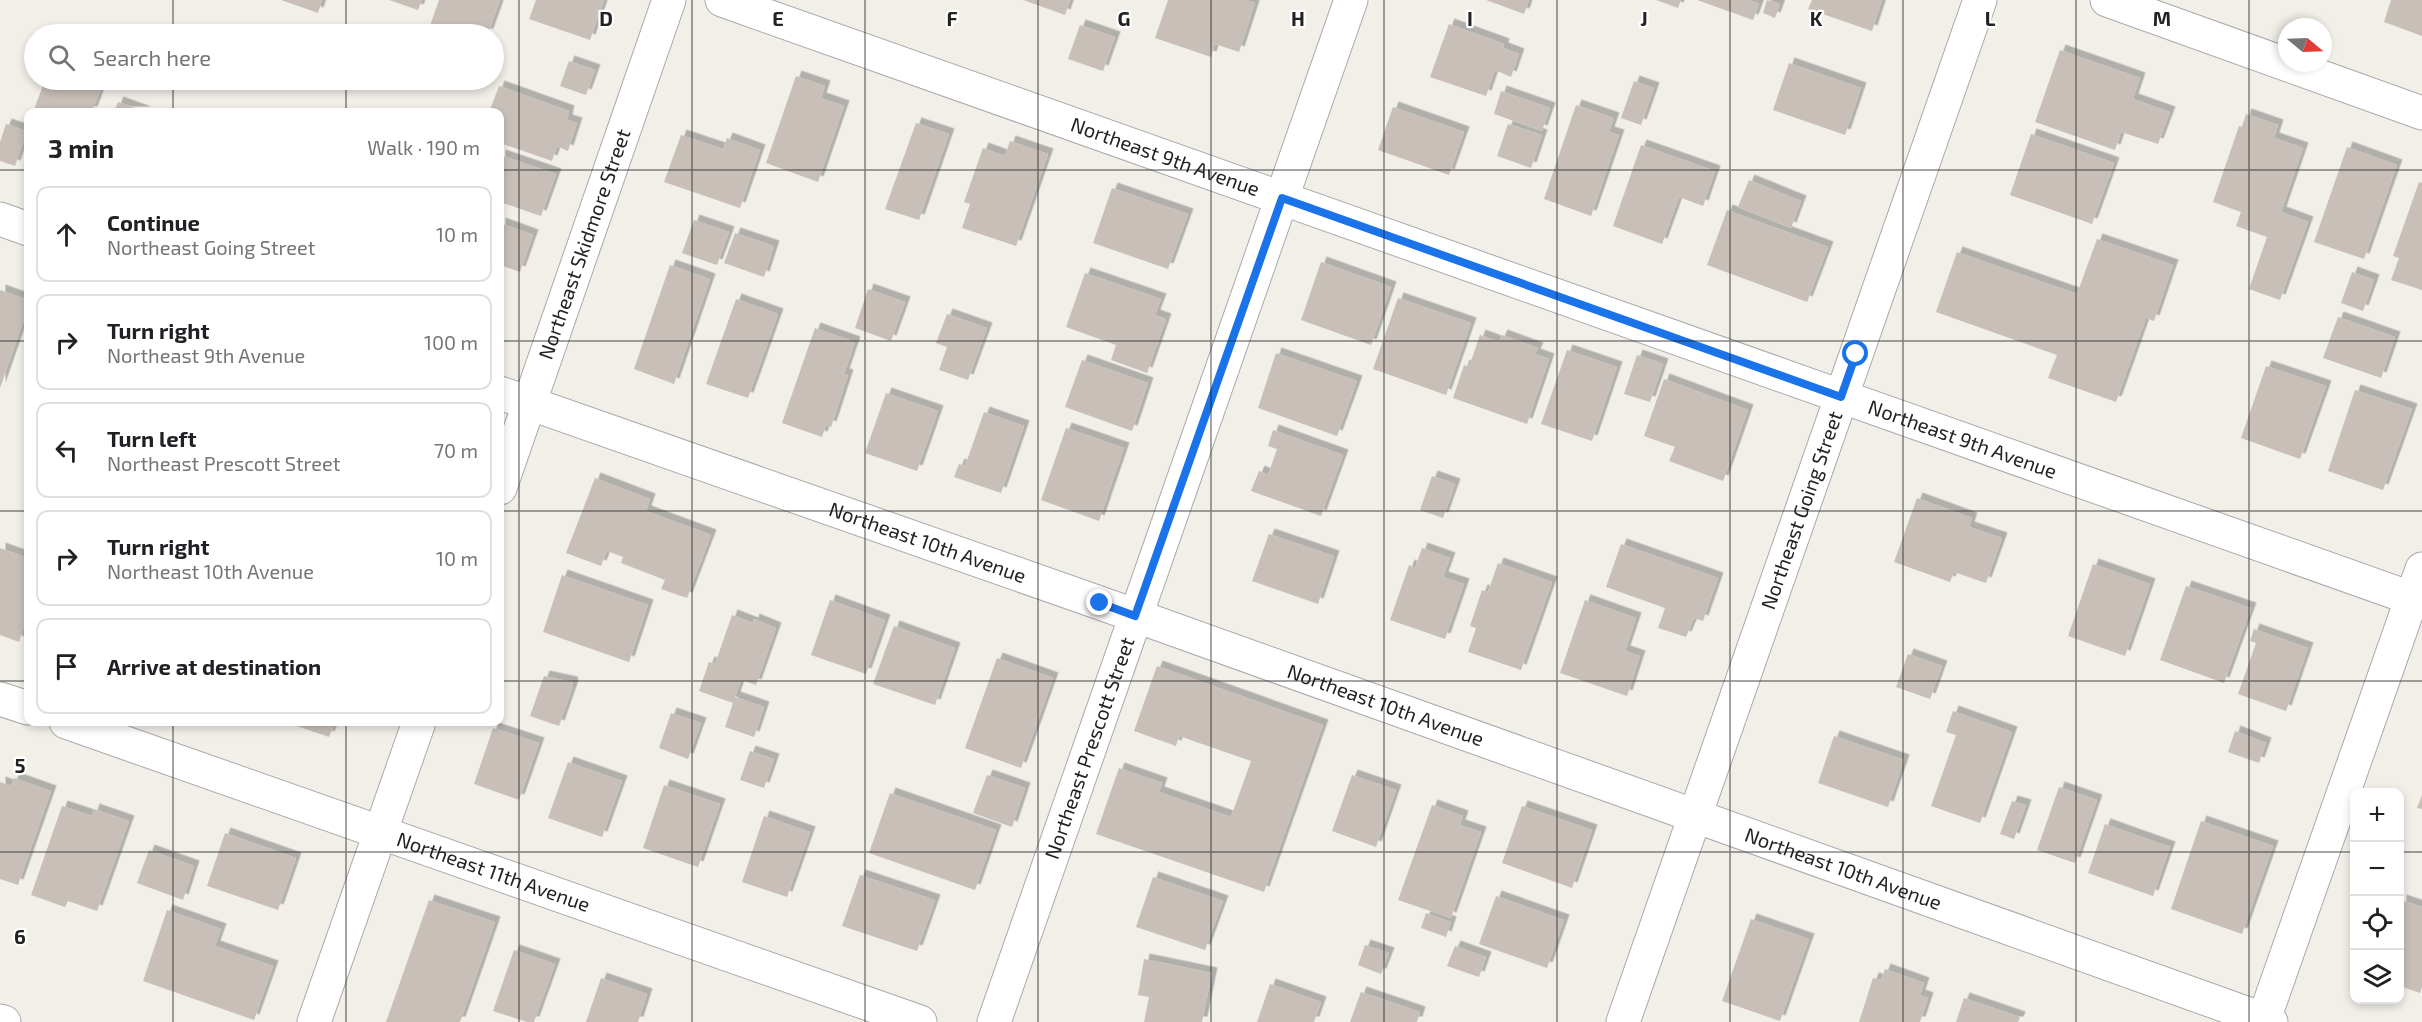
<!DOCTYPE html>
<meta charset="utf-8">
<style>
:root{--surface:#fff;--page:#f2f2f2;--text:#202124;--muted:#757577;--line:#e0e0e0}
body{margin:0;font-family:"Exo 2",sans-serif;background:var(--page);color:var(--text)}
.controls{position:absolute;right:18px;bottom:18px;display:grid;overflow:hidden;border-radius:12px;box-shadow:0 3px 9px #0003}
.controls button{width:54px;height:54px;display:grid;place-items:center;padding:0;border:0;border-bottom:2px solid var(--line);background:var(--surface);color:var(--text);font:30px sans-serif}
.compass{position:absolute;left:2278px;top:18px;width:54px;height:54px;border-radius:50%;background:var(--surface);box-shadow:0 3px 9px #0003;rotate:109deg}
.stop{position:absolute;width:18px;height:18px;margin:-14px;border:4px solid #1a73e8;border-radius:50%;background:#fff}
.stop.end{background:#1a73e8;border-color:#fff;box-shadow:0 2px 6px #0008}
.list{margin:0;padding:0;list-style:none}
h2{display:flex;justify-content:space-between;align-items:center;height:78px;margin:0;padding:0 24px;font-size:26px}
h2 small{font-size:20px;font-weight:400;color:var(--muted)}
.list li{display:grid;grid-template-columns:39px 1fr auto;gap:18px;align-items:center;box-sizing:border-box;height:96px;margin:0 12px 12px;padding:0 12px;border:2px solid var(--line);border-radius:12px}
.list b{display:block;font-size:22px;white-space:nowrap}
.list p{margin:0;font-size:20px;white-space:nowrap;color:var(--muted)}
.list em{font-size:20px;font-style:normal;color:var(--muted)}
.icon{flex:none;width:33px;height:33px;fill:none;stroke:currentColor;stroke-width:2;stroke-linecap:round;stroke-linejoin:round}
.map{position:relative;flex:none;width:2422px;height:1022px;overflow:hidden}
.search{position:absolute;background:var(--surface);box-shadow:0 3px 9px #0003;left:24px;top:24px;width:480px;height:66px;display:flex;align-items:center;gap:15px;box-sizing:border-box;padding:0 21px;border-radius:33px;color:var(--muted);font-size:22px}
.panel{position:absolute;background:var(--surface);box-shadow:0 3px 9px #0003;left:24px;top:108px;width:480px;height:618px;border-radius:12px}
.map>svg:first-child{display:block}
</style>
<div class="map">
<svg width="2422" height="1022" viewBox="0 0 2422 1022">
<defs>
<filter id="shadow"><feDropShadow dx="5.5" dy="-5.5" stdDeviation="0" flood-color="#0004"/></filter>
</defs>
<rect width="100%" height="100%" fill="#f2efe9"/>
<g fill="#c7bfb8" filter="url(#shadow)">
<polygon points="281,0 322,0 318,13"/>
<polygon points="389,0 422,0 418,10"/>
<polygon points="439,0 500,0 488,34 427,34"/>
<polygon points="536,0 604,0 590,40 529,19"/>
<polygon points="1023,0 1070,0 1065,15"/>
<polygon points="1168,0 1246,0 1255,3 1239,52 1215,44 1211,57 1155,38"/>
<polygon points="1486,0 1529,0 1524,14"/>
<polygon points="1656,0 1681,0 1678,8"/>
<polygon points="1697,0 1749,0 1759,4 1753,20"/>
<polygon points="1767,0 1780,4 1775,18 1763,13"/>
<polygon points="1812,0 1882,0 1872,31 1808,9"/>
<polygon points="2391,0 2422,0 2422,36 2384,22"/>
<polygon points="1449,24 1504,44 1503,48 1519,54 1511,77 1495,70 1486,96 1430,77"/>
<polygon points="1080,25 1115,37 1103,71 1068,59"/>
<polygon points="2060,50 2140,78 2133,99 2170,112 2158,144 2121,132 2115,150 2035,122"/>
<polygon points="569,61 595,70 586,95 560,86"/>
<polygon points="1789,63 1861,88 1845,135 1773,110"/>
<polygon points="796,76 825,86 821,98 844,106 818,182 766,163"/>
<polygon points="45,80 104,80 92,112 33,112"/>
<polygon points="1634,81 1654,88 1641,125 1621,118"/>
<polygon points="499,86 569,111 567,120 577,123 568,151 557,146 552,161 500,143 500,112 489,112"/>
<polygon points="1501,91 1550,108 1542,131 1494,114"/>
<polygon points="118,102 146,112 114,112"/>
<polygon points="1576,105 1614,118 1609,132 1619,135 1591,216 1544,199"/>
<polygon points="1393,107 1464,132 1449,175 1378,150"/>
<polygon points="2246,114 2278,125 2274,138 2303,148 2281,212 2308,222 2280,300 2249,289 2267,237 2236,226 2241,212 2213,202 2239,126 2242,127"/>
<polygon points="916,123 949,134 919,220 885,209"/>
<polygon points="6,124 27,131 15,166 0,161 0,142"/>
<polygon points="1508,124 1542,135 1531,168 1497,156"/>
<polygon points="2031,134 2114,163 2092,224 2010,195"/>
<polygon points="681,135 723,149 727,138 760,150 740,208 664,182"/>
<polygon points="1010,141 1048,154 1016,246 962,228 970,204 964,202 983,148 1005,156"/>
<polygon points="1641,145 1715,171 1703,206 1679,197 1662,244 1613,226"/>
<polygon points="2347,147 2397,165 2364,259 2314,242"/>
<polygon points="500,155 556,174 541,216 500,202"/>
<polygon points="1749,180 1801,201 1791,228 1738,207"/>
<polygon points="2419,182 2422,183 2422,290 2391,280 2399,258 2393,256"/>
<polygon points="1112,188 1188,214 1168,269 1093,243"/>
<polygon points="1727,210 1828,247 1807,302 1707,265"/>
<polygon points="694,220 729,232 717,265 682,253"/>
<polygon points="500,223 533,235 520,272 500,265"/>
<polygon points="735,233 774,246 764,277 724,263"/>
<polygon points="2097,239 2173,265 2154,321 2146,318 2116,402 2048,378 2057,355 1936,312 1957,252 2077,294"/>
<polygon points="1321,262 1391,287 1371,345 1301,320"/>
<polygon points="670,265 710,279 674,384 634,369"/>
<polygon points="2352,272 2374,280 2363,311 2341,303"/>
<polygon points="1085,273 1161,299 1155,315 1166,319 1147,373 1111,360 1116,345 1066,327"/>
<polygon points="868,289 905,302 891,341 855,328"/>
<polygon points="0,290 28,300 28,308 0,388"/>
<polygon points="1398,298 1471,323 1446,395 1373,369"/>
<polygon points="736,299 778,314 748,398 706,384"/>
<polygon points="947,314 987,328 968,380 939,370 947,347 936,343"/>
<polygon points="2338,317 2395,337 2381,378 2323,358"/>
<polygon points="815,328 855,342 844,374 848,375 831,427 826,425 822,437 782,423"/>
<polygon points="1480,335 1499,342 1502,335 1538,348 1535,354 1549,359 1527,424 1453,398 1464,365 1469,367"/>
<polygon points="1567,350 1617,367 1592,441 1541,424"/>
<polygon points="1276,353 1357,381 1337,436 1258,408"/>
<polygon points="1637,355 1663,364 1650,402 1624,394"/>
<polygon points="1082,360 1148,383 1132,431 1065,407"/>
<polygon points="2266,366 2326,386 2300,459 2241,438"/>
<polygon points="1664,379 1748,410 1723,481 1669,461 1675,447 1644,436"/>
<polygon points="2355,390 2412,409 2383,490 2328,471"/>
<polygon points="886,393 938,411 917,471 865,453"/>
<polygon points="984,412 1024,426 1001,493 954,477 959,464 965,466"/>
<polygon points="1066,428 1124,448 1099,521 1041,500"/>
<polygon points="1273,430 1343,455 1321,516 1251,491 1259,471 1268,475 1277,449 1268,446"/>
<polygon points="1432,476 1455,484 1443,518 1420,510"/>
<polygon points="595,478 650,499 646,511 711,535 687,598 661,589 665,580 621,563 623,557 607,551 601,566 566,553"/>
<polygon points="1917,498 1972,518 1969,527 2002,538 1986,583 1954,572 1950,582 1894,562"/>
<polygon points="1269,534 1334,556 1318,604 1252,581"/>
<polygon points="1621,544 1718,578 1703,621 1694,618 1686,637 1658,628 1665,608 1606,587"/>
<polygon points="0,548 28,558 28,614 19,642 0,635"/>
<polygon points="1422,548 1450,558 1443,577 1464,584 1445,639 1390,620 1409,565 1415,568"/>
<polygon points="1498,563 1552,582 1521,670 1468,652 1476,628 1470,626 1482,590 1488,592"/>
<polygon points="2093,564 2150,584 2125,656 2068,636"/>
<polygon points="562,575 648,605 629,662 543,632"/>
<polygon points="2186,586 2251,608 2224,683 2160,660"/>
<polygon points="830,600 885,620 866,674 811,655"/>
<polygon points="1585,600 1636,618 1625,651 1640,656 1627,696 1560,673"/>
<polygon points="732,615 753,623 754,619 776,628 756,685 741,680 735,697 764,707 754,737 725,727 733,703 699,691 709,662 715,664"/>
<polygon points="894,626 955,648 935,705 873,684"/>
<polygon points="2254,629 2308,648 2286,711 2238,694 2256,643 2250,641"/>
<polygon points="1908,654 1942,666 1930,699 1896,687"/>
<polygon points="997,658 1053,678 1021,768 965,748"/>
<polygon points="1157,666 1323,725 1264,892 1096,834 1119,768 1162,783 1159,792 1231,817 1251,761 1179,736 1176,746 1134,731"/>
<polygon points="544,676 572,682 573,686 559,726 530,716"/>
<polygon points="1953,711 2012,732 1980,823 1931,806 1956,735 1946,732"/>
<polygon points="671,713 701,723 688,759 659,748"/>
<polygon points="285,722 335,722 329,737"/>
<polygon points="493,728 539,743 519,800 474,784"/>
<polygon points="2235,731 2266,743 2259,763 2228,752"/>
<polygon points="1834,736 1904,760 1888,807 1818,783"/>
<polygon points="750,751 774,759 764,788 740,780"/>
<polygon points="568,762 622,781 602,837 548,818"/>
<polygon points="987,775 1025,788 1012,827 973,813"/>
<polygon points="1352,775 1396,790 1376,847 1332,831"/>
<polygon points="14,778 51,791 18,885 0,879 0,782 11,786"/>
<polygon points="664,785 720,804 698,867 643,848"/>
<polygon points="2059,787 2097,800 2075,863 2037,850"/>
<polygon points="890,793 996,830 975,890 869,853"/>
<polygon points="2422,795 2422,809 2417,808"/>
<polygon points="2012,801 2026,805 2014,839 2000,834"/>
<polygon points="1432,805 1463,816 1460,825 1481,832 1451,918 1398,900"/>
<polygon points="62,806 92,816 94,809 129,821 97,911 68,901 65,907 31,895"/>
<polygon points="1522,806 1592,830 1572,888 1502,863"/>
<polygon points="764,816 810,832 787,897 742,882"/>
<polygon points="2201,821 2273,846 2242,934 2171,909"/>
<polygon points="2105,824 2170,847 2153,896 2088,873"/>
<polygon points="225,833 296,858 278,910 207,886"/>
<polygon points="149,850 194,866 183,900 137,883"/>
<polygon points="860,875 935,900 917,951 842,926"/>
<polygon points="1153,877 1223,901 1205,950 1136,927"/>
<polygon points="1496,896 1564,920 1547,968 1479,944"/>
<polygon points="429,900 495,922 477,974 460,1022 386,1022"/>
<polygon points="2401,900 2422,907 2422,987 2420,993 2400,986"/>
<polygon points="167,910 221,929 215,946 273,966 254,1020 143,981"/>
<polygon points="1426,913 1451,922 1446,937 1421,928"/>
<polygon points="1751,919 1809,939 1780,1021 1722,1001"/>
<polygon points="1365,945 1389,953 1381,974 1358,965"/>
<polygon points="1455,946 1486,957 1479,977 1447,966"/>
<polygon points="514,950 555,964 534,1022 527,1022 493,1011"/>
<polygon points="1144,959 1212,973 1202,1022 1144,1022 1149,997 1138,995"/>
<polygon points="1885,969 1924,983 1920,995 1928,998 1920,1022 1859,1022 1873,978 1881,980"/>
<polygon points="601,978 647,994 638,1022 586,1022"/>
<polygon points="1270,984 1321,1002 1314,1022 1257,1022"/>
<polygon points="1361,992 1420,1012 1417,1022 1350,1022"/>
<polygon points="1964,998 2020,1017 2018,1022 1956,1022"/>
</g>
<g fill="none" stroke-linecap="round" stroke-linejoin="round">
<g stroke="#a9a9a9" stroke-width="35">
<g id="minor">
<path id="s1" d="M722 0 2422 602"/>
<polyline points="2107,0 2422,113"/>
<polyline points="0,219 28,229"/>
<path id="s2" d="M500 393 1100 603 2271 1022"/>
<path id="s3" d="M500 488 669 0"/>
<polyline points="0,699 28,708"/>
<path id="s4" d="M66 722 920 1022"/>
<polyline points="0,1021 4,1022"/>
<polyline points="314,1022 419,722"/>
<path id="s5" d="M994 1022 1351 0"/>
<path id="s6" d="M1623 1022 1980 0"/>
<polyline points="2263,1022 2422,569"/>
</g>
</g>
<use href="#minor" stroke="#fff" stroke-width="33"/>
</g>
<g fill="none" stroke-linecap="round" stroke-linejoin="round">
<polyline stroke="#1a73e8" stroke-width="8" points="1100,603 1135,616 1282,198 1841,397 1856,354"/>
</g>
<path fill="none" stroke="#222" stroke-width="1.5" stroke-opacity="0.55" d="M173 0V34M346 0V34M519 0V1022M692 0V1022M865 0V1022M1038 0V1022M1211 0V1022M1384 0V1022M1557 0V1022M1730 0V1022M1903 0V1022M2076 0V1022M2249 0V1022M173 80V112M346 80V112M0 170H28M500 170H2422M0 341H28M500 341H2422M0 511H28M500 511H2422M0 681H28M500 681H2422M173 722V1022M346 722V1022M0 852H2354M2400 852H2422"/>
<g text-anchor="middle" stroke-width="4.5" stroke-linejoin="round" paint-order="stroke">
<g font-size="20" fill="#222" stroke="#fff">
<text dy="7" stroke="none"><textPath href="#s1" startOffset="470">Northeast 9th Avenue</textPath></text>
<text dy="7" stroke="none"><textPath href="#s3" startOffset="258">Northeast Skidmore Street</textPath></text>
<text dy="7" stroke="none"><textPath href="#s1" startOffset="1316">Northeast 9th Avenue</textPath></text>
<text dy="7" stroke="none"><textPath href="#s6" startOffset="542">Northeast Going Street</textPath></text>
<text dy="7" stroke="none"><textPath href="#s2" startOffset="453">Northeast 10th Avenue</textPath></text>
<text dy="7" stroke="none"><textPath href="#s2" startOffset="939">Northeast 10th Avenue</textPath></text>
<text dy="7" stroke="none"><textPath href="#s5" startOffset="290">Northeast Prescott Street</textPath></text>
<text dy="7" stroke="none"><textPath href="#s2" startOffset="1425">Northeast 10th Avenue</textPath></text>
<text dy="7" stroke="none"><textPath href="#s4" startOffset="453">Northeast 11th Avenue</textPath></text>
</g>
</g>
<g font-size="20" text-anchor="middle" font-weight="bold" fill="#222" stroke="#fff" stroke-width="4.5" stroke-linejoin="round" paint-order="stroke">
<text x="606" y="26">D</text>
<text x="778" y="26">E</text>
<text x="952" y="26">F</text>
<text x="1124" y="26">G</text>
<text x="1298" y="26">H</text>
<text x="1470" y="26">I</text>
<text x="1644" y="26">J</text>
<text x="1816" y="26">K</text>
<text x="1990" y="26">L</text>
<text x="2162" y="26">M</text>
<text x="20" y="773">5</text>
<text x="20" y="944">6</text>
</g>
</svg>
<div class="controls">
<button>+</button>
<button>−</button>
<button><svg class="icon" aria-label="locate" viewBox="0 0 24 24"><circle cx="12" cy="12" r="6"/><path d="M12 2v4M12 18v4M2 12h4M18 12h4"/></svg></button>
<button><svg class="icon" aria-label="layers" viewBox="0 0 24 24"><path d="M12 4l9 5-9 5-9-5zM3 14l9 5 9-5"/></svg></button>
</div>
<svg class="compass" viewBox="-18 -18 36 36"><path d="M0-13l5 13h-10z" fill="#e53935"/><path d="M0 13l5-13h-10z" fill="#757577"/></svg>
<div class="stop" style="left:1856px;top:354px"></div>
<div class="stop end" style="left:1100px;top:603px"></div>
<div class="search"><svg class="icon" aria-label="search" viewBox="0 0 24 24"><circle cx="10" cy="10" r="6"/><path d="M15 15l6 6"/></svg>Search here</div>
<section class="panel">
<h2>3 min<small>Walk · 190 m</small></h2>
<ul class="list">
<li><svg class="icon" aria-label="ahead" viewBox="0 0 24 24"><path d="M12 20V5M6 11l6-6 6 6"/></svg><div><b>Continue</b><p>Northeast Going Street</p></div><em>10 m</em></li>
<li><svg class="icon" aria-label="right" viewBox="0 0 24 24"><path d="M7 20v-9h11M14 6l5 5-5 5"/></svg><div><b>Turn right</b><p>Northeast 9th Avenue</p></div><em>100 m</em></li>
<li><svg class="icon" aria-label="left" viewBox="0 0 24 24"><path d="M17 20v-9H6M10 6l-5 5 5 5"/></svg><div><b>Turn left</b><p>Northeast Prescott Street</p></div><em>70 m</em></li>
<li><svg class="icon" aria-label="right" viewBox="0 0 24 24"><path d="M7 20v-9h11M14 6l5 5-5 5"/></svg><div><b>Turn right</b><p>Northeast 10th Avenue</p></div><em>10 m</em></li>
<li><svg class="icon" aria-label="arrive" viewBox="0 0 24 24"><path d="M6 21V4h12l-3 4 3 4H6"/></svg><div><b>Arrive at destination</b></div></li>
</ul>
</section>
</div>
